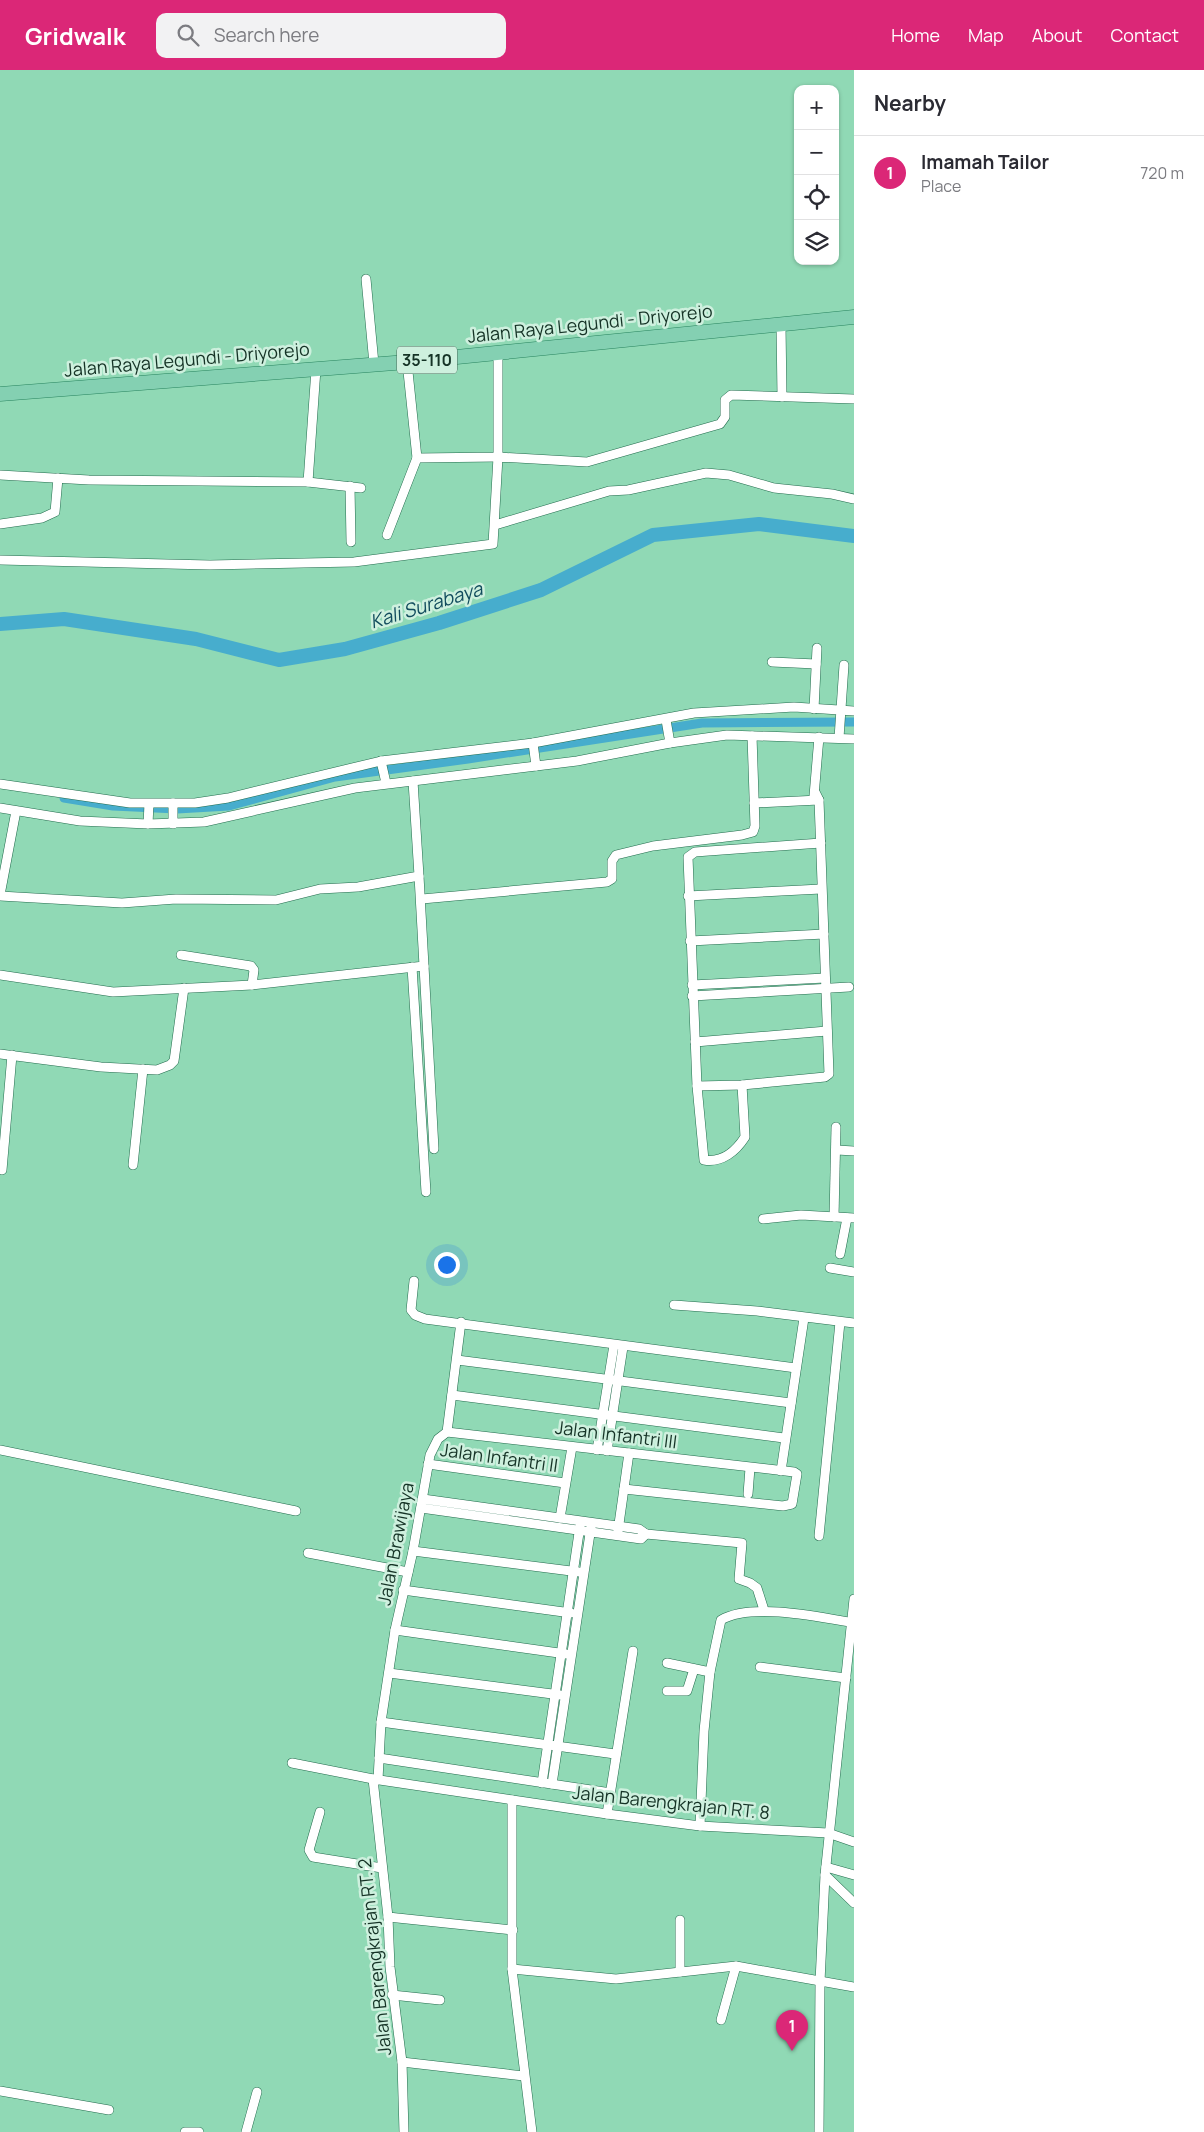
<!DOCTYPE html>
<meta charset="utf-8">
<style>
:root{--surface:#fff;--page:#f2f2f3;--text:#2b2b33;--muted:#7c7c81;--line:#e1e1e2;--accent:#db2777}
body{margin:0;font-family:Manrope,sans-serif;background:var(--page);color:var(--text)}
.controls{position:absolute;right:15px;top:15px;display:grid;overflow:hidden;border-radius:10px;box-shadow:0 1px 4px #0004}
.controls button{width:45px;height:45px;display:grid;place-items:center;padding:0;border:0;border-bottom:1px solid var(--line);background:var(--surface);color:var(--text);font:25px sans-serif}
.you{position:absolute;left:446px;top:1194px;width:18px;height:18px;margin:-12px;border:4px solid #fff;border-radius:50%;background:#1a73e8;box-shadow:0 0 0 8px #1a73e833}
.badge{display:grid;place-items:center;width:32px;height:32px;border-radius:50%;background:var(--accent);color:#fff;font-size:16px;font-weight:700}
.pin{position:absolute;translate:-50% -41px;filter:drop-shadow(0 1px 2px #0008)}
.pin::after{content:'';position:absolute;top:26px;width:18px;height:15px;background:inherit;clip-path:polygon(0 0,100% 0,50% 100%)}
.list{margin:0;padding:0;list-style:none}
h2{display:flex;justify-content:space-between;align-items:center;height:65px;margin:0;padding:0 20px;font-size:21px}
h2 small{font-size:16px;font-weight:400;color:var(--muted)}
.list li{display:grid;grid-template-columns:32px 1fr auto;gap:15px;align-items:center;box-sizing:border-box;height:75px;padding:0 20px;border-top:1px solid var(--line)}
.list b{display:block;font-size:19px;white-space:nowrap}
.list p{margin:0;font-size:16px;white-space:nowrap;color:var(--muted)}
.list em{font-size:16px;font-style:normal;color:var(--muted)}
.icon{flex:none;width:28px;height:28px;fill:none;stroke:currentColor;stroke-width:2;stroke-linecap:round;stroke-linejoin:round}
.map{position:relative;flex:none;width:854px;height:2062px;overflow:hidden}
header{display:flex;align-items:center;gap:30px;box-sizing:border-box;height:70px;padding:0 25px;background:var(--accent);color:#fff}
header strong{font-size:24px}
nav{display:flex;gap:28px;margin-inline-start:auto;font-size:18px}
.search{width:350px;height:45px;background:var(--page);display:flex;align-items:center;gap:12px;box-sizing:border-box;padding:0 18px;border-radius:10px;color:var(--muted);font-size:19px}
main{display:flex}
aside{flex:1;background:var(--surface)}
.map>svg:first-child{display:block}
</style>
<header>
<strong>Gridwalk</strong>
<div class="search"><svg class="icon" aria-label="search" viewBox="0 0 24 24"><circle cx="10" cy="10" r="6"/><path d="M15 15l6 6"/></svg>Search here</div>
<nav><a>Home</a><a>Map</a><a>About</a><a>Contact</a></nav>
</header>
<main>
<div class="map">
<svg width="854" height="2062" viewBox="0 0 854 2062">
<rect width="100%" height="100%" fill="#90d9b5"/>
<g fill="none" stroke-linecap="round" stroke-linejoin="round">
<polyline stroke="#47adcd" stroke-width="9" points="64,728 113,736 177,739 229,736 335,707 468,689 702,653 854,652"/>
<polyline stroke="#47adcd" stroke-width="14" points="0,554 64,549 196,569 279,590 345,579 439,553 541,520 653,465 759,454 854,466"/>
<g stroke="#226c4d" stroke-width="10">
<g id="minor">
<polyline points="366,209 374,294"/>
<polyline points="781,255 782,327"/>
<polyline points="407,292 417,388"/>
<polyline points="0,405 89,410 308,412 316,299"/>
<polyline points="308,412 361,418"/>
<polyline points="350,416 351,472"/>
<polyline points="0,454 42,448 55,442 58,408"/>
<polyline points="495,455 609,421 628,420 706,403 729,405 774,418 832,424 854,429"/>
<polyline points="387,465 417,388 498,387 498,282"/>
<polyline points="0,490 210,495 354,492 493,474 498,387 587,392 720,354 725,347 725,330 731,325 854,329"/>
<polyline points="772,592 816,594"/>
<polyline points="814,639 817,578"/>
<polyline points="666,650 670,673"/>
<polyline points="839,668 844,595"/>
<polyline points="533,673 536,696"/>
<polyline points="381,691 386,713"/>
<polyline points="0,714 130,733 195,733 228,728 381,691 533,673 694,643 794,637 854,641"/>
<polyline points="814,726 819,667"/>
<polyline points="173,733 173,754"/>
<polyline points="754,733 819,730"/>
<polyline points="0,738 80,751 148,754 204,752 355,718 577,691 670,673 727,665 854,669"/>
<polyline points="148,754 149,734"/>
<polyline points="0,825 16,741"/>
<polyline points="0,826 122,833 176,829 276,830 320,819 358,817 419,806 413,711"/>
<polyline points="688,826 821,819"/>
<polyline points="422,829 607,812 612,809 612,791 616,785 653,776 742,765 753,762 755,756 752,666"/>
<polyline points="690,871 824,864"/>
<polyline points="181,885 251,896 254,900 252,915"/>
<polyline points="424,896 434,1079"/>
<polyline points="412,897 426,1122"/>
<polyline points="0,905 113,922 252,915 424,896 419,806"/>
<polyline points="692,915 825,908"/>
<polyline points="692,926 849,917"/>
<polyline points="695,972 827,961"/>
<polyline points="0,984 101,997 157,1000 170,995 174,991 184,918"/>
<path d="M742 1015 745 1067C736 1081 722 1093 704 1090L697 1016 688 787 695 782 821 773"/>
<polyline points="697,1016 742,1015 825,1007 829,1004 819,730 815,722"/>
<polyline points="837,1080 854,1081"/>
<polyline points="133,1095 143,999"/>
<polyline points="2,1100 12,985"/>
<polyline points="834,1147 836,1057"/>
<polyline points="763,1149 801,1145 854,1148"/>
<polyline points="840,1184 847,1148"/>
<polyline points="830,1198 854,1202"/>
<polyline points="414,1211 411,1240 415,1245 425,1249 796,1298"/>
<polyline points="674,1235 757,1241 854,1253"/>
<polyline points="457,1290 791,1333"/>
<polyline points="452,1325 784,1368"/>
<polyline points="447,1362 794,1402 797,1404 792,1434 783,1436 624,1419"/>
<polyline points="0,1380 296,1441"/>
<polyline points="597,1380 614,1275"/>
<polyline points="607,1381 623,1277"/>
<polyline points="428,1394 565,1413"/>
<polyline points="781,1401 804,1248"/>
<polyline points="748,1424 750,1398"/>
<polyline points="421,1438 641,1469 646,1464 639,1459 423,1429"/>
<polyline points="560,1448 572,1377"/>
<polyline points="618,1461 629,1383"/>
<polyline points="646,1464 742,1473 739,1509 750,1513 757,1518 764,1540"/>
<polyline points="819,1466 840,1252"/>
<polyline points="413,1481 579,1502"/>
<polyline points="308,1483 408,1502"/>
<polyline points="403,1520 571,1543"/>
<polyline points="395,1560 566,1584"/>
<polyline points="667,1593 710,1602"/>
<polyline points="760,1597 846,1608"/>
<polyline points="389,1603 560,1625"/>
<polyline points="667,1621 687,1621 694,1599"/>
<polyline points="381,1652 615,1684"/>
<polyline points="379,1688 611,1723"/>
<polyline points="292,1693 373,1709 607,1744 700,1756 828,1763 854,1772"/>
<polyline points="373,1709 388,1847 390,1897 402,1992 404,2062"/>
<polyline points="378,1710 381,1652 395,1560 413,1481 430,1385 438,1369 447,1362 461,1252"/>
<polyline points="542,1713 580,1456"/>
<polyline points="552,1714 591,1457"/>
<polyline points="512,1730 512,1899 532,2062"/>
<polyline points="320,1742 309,1780 313,1787 382,1798"/>
<polyline points="607,1744 633,1581"/>
<path d="M700 1756 704 1661 710 1602 721 1550C751 1532 820 1547 854 1553"/>
<polyline points="826,1797 854,1805"/>
<polyline points="825,1805 854,1833"/>
<polyline points="388,1847 513,1860"/>
<polyline points="680,1850 680,1902"/>
<polyline points="512,1899 616,1909 736,1896 854,1917"/>
<polyline points="392,1925 440,1930"/>
<polyline points="721,1950 736,1896"/>
<polyline points="402,1992 524,2006"/>
<polyline points="0,2021 109,2040"/>
<polyline points="185,2062 199,2062"/>
<polyline points="246,2062 257,2022"/>
<polyline points="819,2062 820,1912 825,1805 854,1529"/>
</g>
</g>
<g stroke="#28845f" stroke-width="15">
<polyline id="primary" points="0,324 407,292 854,247"/>
</g>
<use href="#minor" stroke="#fff" stroke-width="9"/>
<use href="#primary" stroke="#84d0b2" stroke-width="14"/>
</g>
<g text-anchor="middle" stroke-width="5" stroke-linejoin="round" paint-order="stroke">
<rect fill="#cef0de" stroke="#4c6c5d" stroke-width="1" x="397" y="276.5" width="60" height="27" rx="4"/>
<g font-size="16" font-weight="bold" fill="#153326">
<text x="427" y="296">35-110</text>
</g>
<g font-size="18" fill="#153326" stroke="#cef0de">
<text transform="translate(590 254) rotate(-6)" y="6">Jalan Raya Legundi - Driyorejo</text>
<text transform="translate(187 290) rotate(-5)" y="6">Jalan Raya Legundi - Driyorejo</text>
<text transform="translate(616 1365) rotate(7)" y="6">Jalan Infantri III</text>
<text transform="translate(499 1388) rotate(8)" y="6">Jalan Infantri II</text>
<text transform="translate(396 1474) rotate(-79)" y="6">Jalan Brawijaya</text>
<text transform="translate(671 1733) rotate(6)" y="6">Jalan Barengkrajan RT. 8</text>
<text transform="translate(375 1887) rotate(-96)" y="6">Jalan Barengkrajan RT. 2</text>
</g>
<g font-size="19" font-style="italic" fill="#114c5d" stroke="#cef0de">
<text transform="translate(426 535) rotate(-17)" y="7">Kali Surabaya</text>
</g>
</g>
</svg>
<div class="controls">
<button>+</button>
<button>−</button>
<button><svg class="icon" aria-label="locate" viewBox="0 0 24 24"><circle cx="12" cy="12" r="6"/><path d="M12 2v4M12 18v4M2 12h4M18 12h4"/></svg></button>
<button><svg class="icon" aria-label="layers" viewBox="0 0 24 24"><path d="M12 4l9 5-9 5-9-5zM3 14l9 5 9-5"/></svg></button>
</div>
<div class="you"></div>
<div class="pin badge" style="left:792px;top:1981px">1</div>
</div>
<aside>
<h2>Nearby<small></small></h2>
<ul class="list">
<li><span class="badge">1</span><div><b>Imamah Tailor</b><p>Place</p></div><em>720 m</em></li>
</ul>
</aside>
</main>
